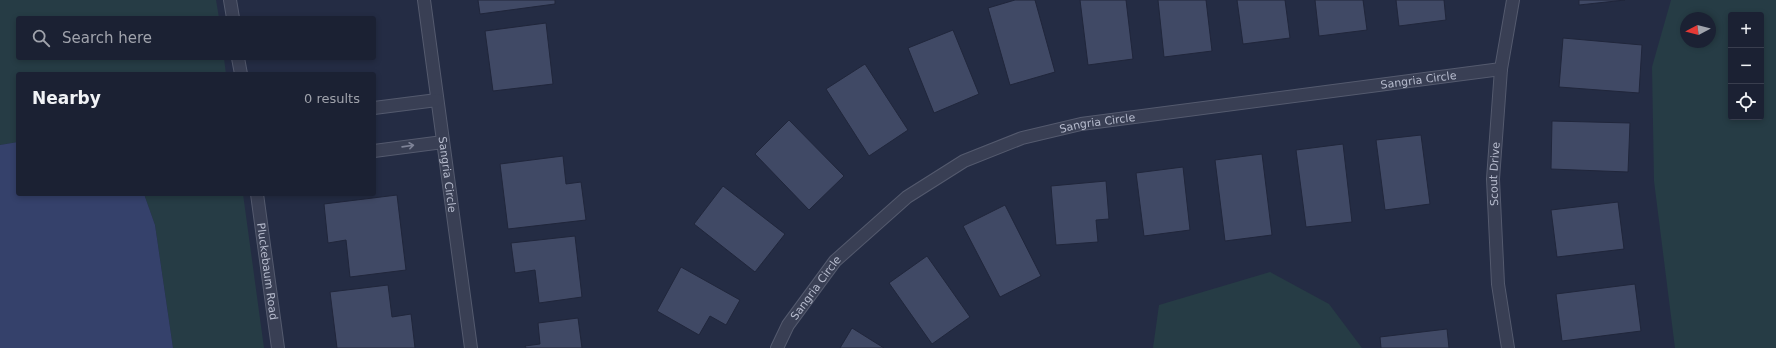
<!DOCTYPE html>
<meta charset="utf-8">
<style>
:root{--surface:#1b2133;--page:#282e3f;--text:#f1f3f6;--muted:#a0a3ac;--line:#393e4e}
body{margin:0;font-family:"DejaVu Sans",sans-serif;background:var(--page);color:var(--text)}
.controls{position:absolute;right:12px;top:12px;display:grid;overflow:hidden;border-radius:4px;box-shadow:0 2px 6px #0003}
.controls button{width:36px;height:36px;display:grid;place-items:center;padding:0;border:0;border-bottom:1px solid var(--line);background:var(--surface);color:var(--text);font:20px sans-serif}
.compass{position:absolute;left:1680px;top:12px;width:36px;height:36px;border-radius:50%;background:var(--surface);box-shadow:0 2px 6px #0003;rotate:263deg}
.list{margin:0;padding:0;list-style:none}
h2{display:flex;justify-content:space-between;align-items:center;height:52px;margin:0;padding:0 16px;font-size:17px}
h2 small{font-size:13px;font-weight:400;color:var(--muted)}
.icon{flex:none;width:22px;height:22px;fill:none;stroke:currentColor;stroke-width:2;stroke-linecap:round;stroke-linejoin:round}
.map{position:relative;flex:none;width:1776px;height:348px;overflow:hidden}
.search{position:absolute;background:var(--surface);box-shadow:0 2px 6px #0003;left:16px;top:16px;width:360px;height:44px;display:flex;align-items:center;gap:10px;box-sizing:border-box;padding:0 14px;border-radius:4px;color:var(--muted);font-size:15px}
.panel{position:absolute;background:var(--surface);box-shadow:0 2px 6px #0003;left:16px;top:72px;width:360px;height:124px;border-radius:4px}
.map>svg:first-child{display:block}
</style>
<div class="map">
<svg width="1776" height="348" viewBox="0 0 1776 348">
<rect width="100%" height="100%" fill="#242c44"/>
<g fill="#263c45" fill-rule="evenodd">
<polygon points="0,0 216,0 219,18 18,18 18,58 224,58 226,74 18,74 18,142 0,145"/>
<path d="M1671 0H1776V348H1675L1654 181 1652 67ZM1731 15H1761V117H1731ZM1686 18H1710V42H1686Z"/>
<polygon points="144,194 243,194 264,348 173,348 155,225"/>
<polygon points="1270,272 1329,304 1362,348 1153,348 1159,305"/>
</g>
<polygon fill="#35416b" points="18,142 18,194 144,194 155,225 173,348 0,348 0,145"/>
<g fill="#404965" stroke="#20263b">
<polygon points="478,0 555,0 555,4 480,14"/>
<polygon points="1015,0 1035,0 1055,72 1010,85 988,8"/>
<polygon points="1080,0 1126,0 1133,59 1088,65"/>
<polygon points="1158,0 1206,0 1212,51 1164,57"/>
<polygon points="1237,0 1285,0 1290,38 1243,44"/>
<polygon points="1315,0 1363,0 1367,30 1319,36"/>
<polygon points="1396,0 1444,0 1446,20 1399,26"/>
<polygon points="1579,0 1625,0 1579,5"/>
<polygon points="546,23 553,84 493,91 485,31"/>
<polygon points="953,30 979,94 934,113 908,48"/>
<polygon points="1563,38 1642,45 1639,93 1559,87"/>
<polygon points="865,64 908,130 869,156 826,89"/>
<polygon points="789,120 844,176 809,210 755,154"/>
<polygon points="1552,121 1630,123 1628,172 1551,169"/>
<polygon points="1421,135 1430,204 1385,210 1376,140"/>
<polygon points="1343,144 1352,222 1306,227 1296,150"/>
<polygon points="1262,154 1272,235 1225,241 1215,160"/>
<polygon points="563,156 566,184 581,182 586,220 508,229 500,164"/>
<polygon points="1183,167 1190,230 1144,236 1136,173"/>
<polygon points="1106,181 1109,219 1096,220 1098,242 1056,245 1051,186"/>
<polygon points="723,186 785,234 755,272 694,224"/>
<polygon points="397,195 406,270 350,277 346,240 328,243 324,204"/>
<polygon points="1618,202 1624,249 1557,257 1551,210"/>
<polygon points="1005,205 1041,276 1000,297 963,226"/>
<polygon points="575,236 582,297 539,303 535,270 515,273 511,243"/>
<polygon points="927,256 970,317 932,344 889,283"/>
<polygon points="681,267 740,300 726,325 710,316 699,335 657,311"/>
<polygon points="1635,284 1641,331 1562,341 1556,294"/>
<polygon points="388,285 392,317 411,314 415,348 337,348 330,292"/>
<polygon points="578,318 582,348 526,348 525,346 540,344 538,323"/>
<polygon points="852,328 884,348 840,348"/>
<polygon points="1447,329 1449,348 1381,348 1380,337"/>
</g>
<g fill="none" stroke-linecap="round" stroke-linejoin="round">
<g stroke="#545a6e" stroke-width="14">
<g id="minor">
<path id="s1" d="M424 0 471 348"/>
<polyline points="374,108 437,100"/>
<polyline points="374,151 443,142"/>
<path id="s2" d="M777 348 788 325 835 261 907 197 964 161 1022 138 1081 124 1501 69"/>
<path id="s3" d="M1508 348 1498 284 1493 179 1501 69 1513 0"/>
</g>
</g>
<g stroke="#545a6e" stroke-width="14">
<g id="tertiary">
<polyline points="230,0 233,18"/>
<polyline points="238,58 241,74"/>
<path id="s4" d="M257 194 278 348"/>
</g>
</g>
<use href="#minor" stroke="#393f54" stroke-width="12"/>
<use href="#tertiary" stroke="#393f54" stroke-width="12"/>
</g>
<defs><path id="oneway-shaft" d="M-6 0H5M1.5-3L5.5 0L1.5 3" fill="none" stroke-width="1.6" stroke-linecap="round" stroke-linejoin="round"/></defs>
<use stroke="#7e8397" href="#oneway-shaft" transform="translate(408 146) rotate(-8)"/>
<g text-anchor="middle" stroke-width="3" stroke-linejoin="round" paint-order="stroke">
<g font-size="11" fill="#b6bbcd" stroke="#1e2439">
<text dy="4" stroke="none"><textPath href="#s2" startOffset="732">Sangria Circle</textPath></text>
<text dy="4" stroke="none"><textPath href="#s2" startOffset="408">Sangria Circle</textPath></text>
<text dy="4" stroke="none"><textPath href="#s1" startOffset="176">Sangria Circle</textPath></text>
<text dy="4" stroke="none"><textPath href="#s3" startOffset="175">Scout Drive</textPath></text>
<text dy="4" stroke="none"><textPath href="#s4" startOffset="78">Pluckebaum Road</textPath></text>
<text dy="4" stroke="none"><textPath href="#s2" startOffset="72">Sangria Circle</textPath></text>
</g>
</g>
</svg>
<div class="controls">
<button>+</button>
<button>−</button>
<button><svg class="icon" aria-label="locate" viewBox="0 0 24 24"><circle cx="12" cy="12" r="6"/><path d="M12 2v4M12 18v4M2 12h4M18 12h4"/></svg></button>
</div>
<svg class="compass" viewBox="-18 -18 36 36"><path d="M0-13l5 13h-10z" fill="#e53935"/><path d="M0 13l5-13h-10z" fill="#a0a3ac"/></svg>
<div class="search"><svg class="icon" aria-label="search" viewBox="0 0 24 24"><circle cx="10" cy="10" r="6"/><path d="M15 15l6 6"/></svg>Search here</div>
<section class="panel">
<h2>Nearby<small>0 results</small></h2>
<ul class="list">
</ul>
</section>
</div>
